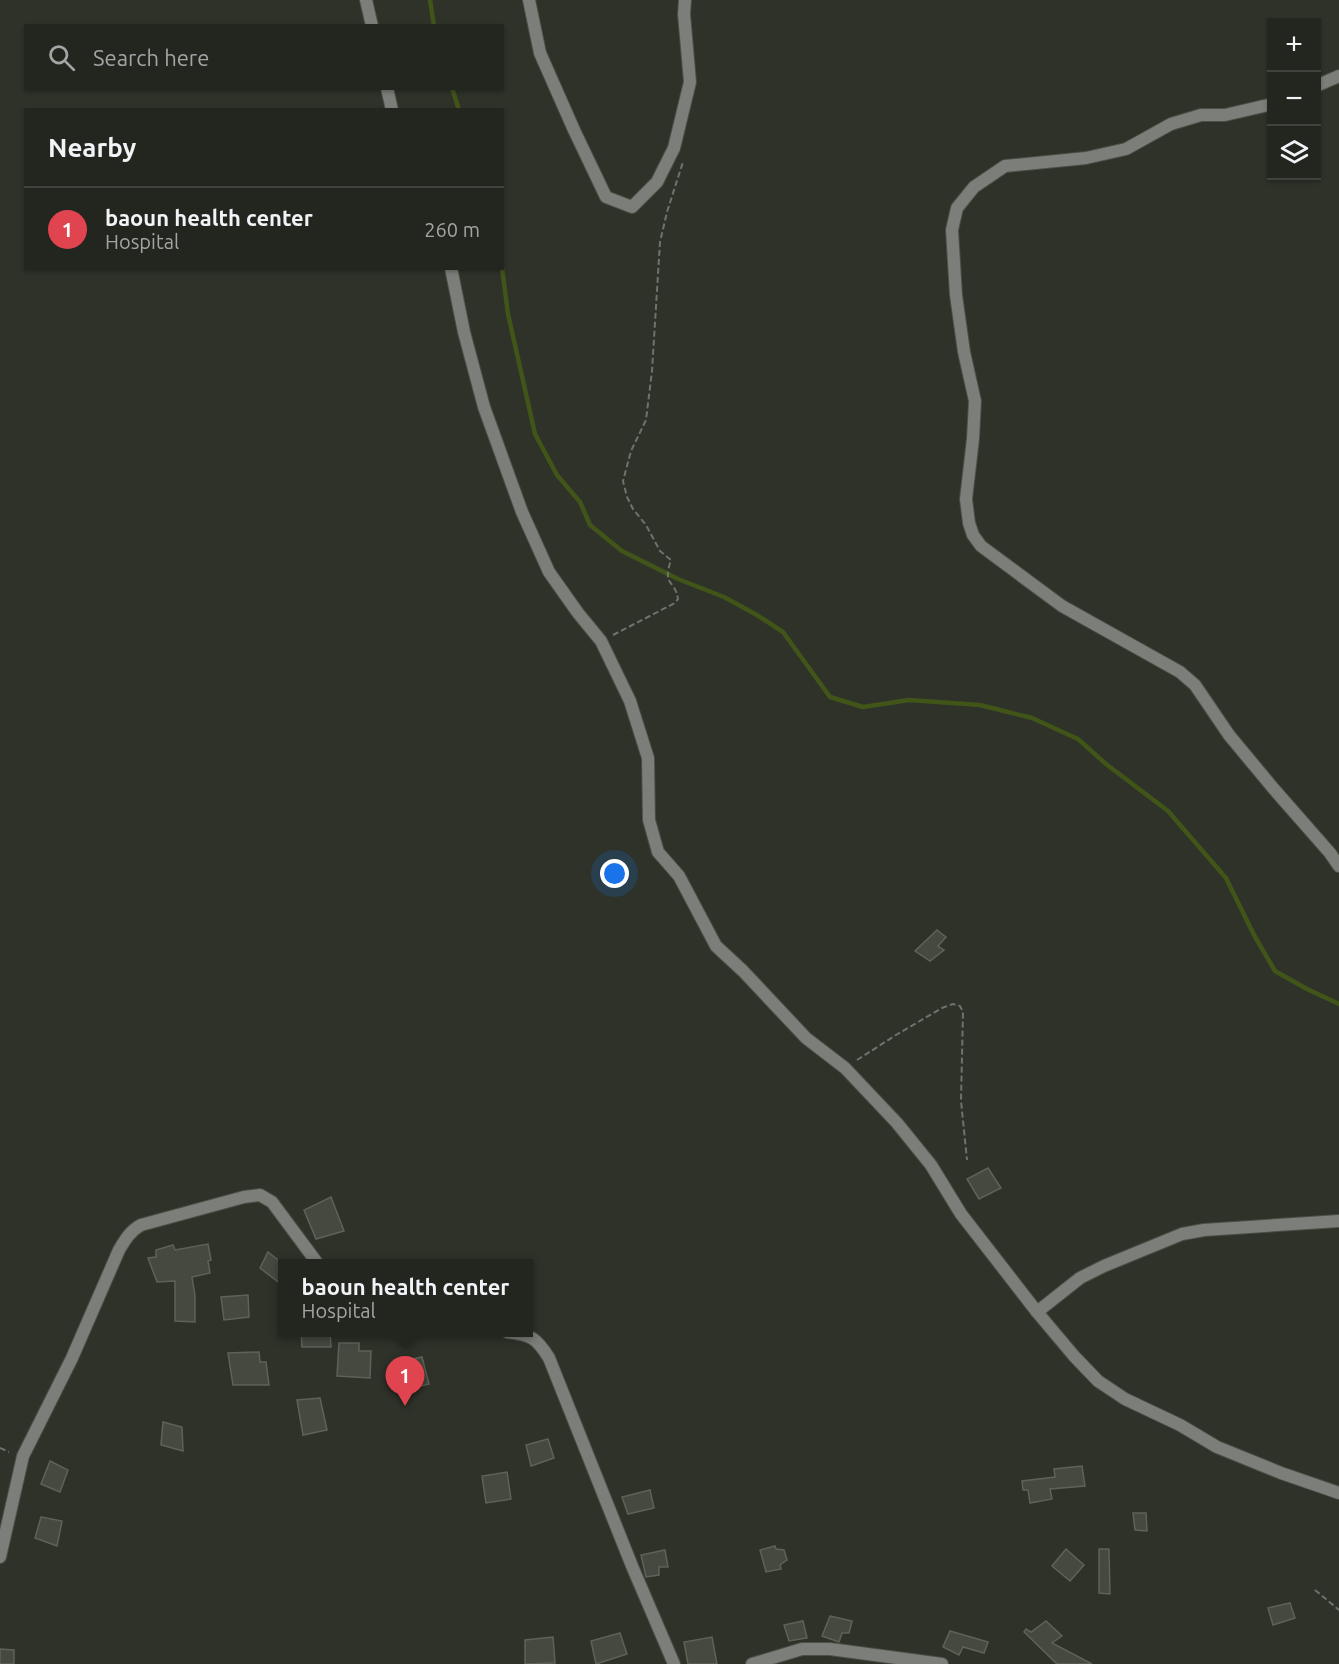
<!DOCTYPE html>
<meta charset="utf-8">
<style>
:root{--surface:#22261f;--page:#2a2e28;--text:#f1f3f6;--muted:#a2a5a4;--line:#3f433d;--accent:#fd86e2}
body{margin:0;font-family:Ubuntu,sans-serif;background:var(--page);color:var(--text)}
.controls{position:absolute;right:18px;top:18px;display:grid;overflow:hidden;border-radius:0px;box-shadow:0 2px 4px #0004}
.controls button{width:54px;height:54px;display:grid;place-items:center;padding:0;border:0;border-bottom:2px solid var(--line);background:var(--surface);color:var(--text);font:30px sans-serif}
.you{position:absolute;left:615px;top:874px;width:21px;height:21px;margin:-15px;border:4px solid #fff;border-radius:50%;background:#1a73e8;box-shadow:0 0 0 9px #1a73e833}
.badge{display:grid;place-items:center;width:39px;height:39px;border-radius:50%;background:var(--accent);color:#fff;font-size:20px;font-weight:700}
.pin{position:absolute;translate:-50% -50px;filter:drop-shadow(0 2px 3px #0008)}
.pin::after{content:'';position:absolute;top:32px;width:21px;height:18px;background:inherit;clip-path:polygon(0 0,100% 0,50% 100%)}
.popup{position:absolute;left:278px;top:1259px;width:255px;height:78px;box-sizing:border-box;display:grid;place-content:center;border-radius:0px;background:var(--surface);filter:drop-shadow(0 2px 4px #0005);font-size:20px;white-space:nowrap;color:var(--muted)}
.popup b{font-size:22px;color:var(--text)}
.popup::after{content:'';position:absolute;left:50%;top:100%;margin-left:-12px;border:12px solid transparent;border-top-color:var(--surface)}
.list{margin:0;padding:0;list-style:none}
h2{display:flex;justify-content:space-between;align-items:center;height:78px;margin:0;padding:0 24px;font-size:26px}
h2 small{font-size:20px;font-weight:400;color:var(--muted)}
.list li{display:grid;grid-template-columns:39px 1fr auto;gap:18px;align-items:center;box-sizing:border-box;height:84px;padding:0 24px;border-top:2px solid var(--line)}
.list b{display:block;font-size:22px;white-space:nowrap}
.list p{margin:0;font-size:20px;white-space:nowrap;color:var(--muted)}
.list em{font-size:20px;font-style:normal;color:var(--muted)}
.icon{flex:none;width:33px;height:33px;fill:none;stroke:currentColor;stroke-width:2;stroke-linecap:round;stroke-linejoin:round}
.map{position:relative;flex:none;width:1339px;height:1664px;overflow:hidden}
.search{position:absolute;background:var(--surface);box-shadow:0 2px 4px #0004;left:24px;top:24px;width:480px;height:66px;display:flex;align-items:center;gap:15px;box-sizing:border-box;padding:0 21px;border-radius:0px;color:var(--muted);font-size:22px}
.panel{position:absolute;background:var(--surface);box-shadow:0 2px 4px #0004;left:24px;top:108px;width:480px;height:162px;border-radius:0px}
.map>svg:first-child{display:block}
</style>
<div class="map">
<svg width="1339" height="1664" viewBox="0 0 1339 1664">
<rect width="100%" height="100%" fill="#2e3229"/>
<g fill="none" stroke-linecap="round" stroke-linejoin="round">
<g stroke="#415519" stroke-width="4.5">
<polyline points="430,0 434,26"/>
<polyline points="452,88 459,110"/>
<polyline points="502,268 508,314 535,434 557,475 580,502 590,525 622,551 678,579 724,597 757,615 783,632 830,697 863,707 909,700 980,705 1032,718 1078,739 1106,764 1168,811 1226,878 1254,935 1275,971 1307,989 1339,1004"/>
</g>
</g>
<g fill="#454940" stroke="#5e6258" stroke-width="1.5">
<polygon points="937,930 946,937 938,946 944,950 930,961 915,951"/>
<polygon points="988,1168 1001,1188 979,1199 967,1179"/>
<polygon points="331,1197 344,1231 316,1239 304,1210"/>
<polygon points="208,1244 211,1260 208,1261 210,1273 192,1277 195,1296 195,1322 175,1321 175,1281 157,1282 148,1258 156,1257 156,1250 173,1245 175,1250"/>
<polygon points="268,1252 282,1263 282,1285 260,1268"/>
<polygon points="248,1295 249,1317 224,1320 221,1297"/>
<polygon points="301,1332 330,1332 331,1347 302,1347"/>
<polygon points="339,1343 359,1343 359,1351 371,1351 370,1378 337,1376"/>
<polygon points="259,1352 260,1362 266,1362 269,1385 233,1385 228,1353"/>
<polygon points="422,1357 429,1384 408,1389 403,1361"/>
<polygon points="320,1398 327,1430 303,1435 297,1400"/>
<polygon points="163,1422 182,1427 183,1451 161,1445"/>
<polygon points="548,1439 554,1458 531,1466 526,1445"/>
<polygon points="50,1461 68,1470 60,1492 41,1484"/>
<polygon points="1082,1466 1085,1486 1050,1489 1052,1499 1030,1503 1028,1490 1023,1490 1022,1481 1055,1477 1054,1469"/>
<polygon points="507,1472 511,1499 486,1503 482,1476"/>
<polygon points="650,1490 654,1508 628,1514 622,1497"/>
<polygon points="1133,1513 1146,1513 1147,1531 1135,1530"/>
<polygon points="41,1517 62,1521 57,1546 35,1538"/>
<polygon points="775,1546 776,1549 784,1550 787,1560 780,1565 781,1569 766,1572 760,1550"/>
<polygon points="1066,1549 1084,1565 1070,1581 1052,1566"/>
<polygon points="1099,1549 1109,1549 1110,1594 1099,1593"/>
<polygon points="665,1550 668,1567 659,1567 659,1575 646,1577 641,1555"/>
<polygon points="1290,1603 1295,1618 1273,1625 1268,1608"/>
<polygon points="830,1616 852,1621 849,1633 842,1633 839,1642 822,1636"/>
<polygon points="803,1621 807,1638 789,1641 784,1625"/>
<polygon points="1046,1621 1062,1636 1052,1643 1092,1664 1057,1664 1024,1632 1026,1629 1031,1632"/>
<polygon points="950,1631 988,1642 984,1653 963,1647 959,1655 943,1647"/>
<polygon points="620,1633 627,1654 596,1664 591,1641"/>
<polygon points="553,1637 555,1663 525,1664 525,1640"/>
<polygon points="712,1637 717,1664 688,1664 684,1642"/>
<polygon points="0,1649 14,1650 14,1664 0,1664"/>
</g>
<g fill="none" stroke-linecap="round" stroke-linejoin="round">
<g stroke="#4b4f46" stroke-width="14">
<g id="street">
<polyline points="366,0 372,26"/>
<polyline points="529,0 540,53 574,130 606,197 632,207 657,182 674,148 690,82 684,14 685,0"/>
<polyline points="1316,86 1339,76"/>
<polyline points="387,88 392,110"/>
<polyline points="1272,104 1225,115 1201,115 1171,124 1126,149 1086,158 1005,166 974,187 957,208 952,230 956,295 964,352 975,401 973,439 966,499 969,523 973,535 981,546 1062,606 1180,672 1195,685 1229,735 1273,788 1330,853 1339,866"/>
<polyline points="451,268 464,332 484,407 522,512 549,572 578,613 601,641 630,701 648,758 649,820 658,852 679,876 716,946 743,971 806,1038 845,1068 897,1123 931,1165 961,1214 1037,1312 1074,1356 1098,1381 1125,1399 1180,1425 1217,1447 1281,1473 1339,1493"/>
<polyline points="1037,1312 1080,1278 1104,1266 1182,1234 1204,1230 1339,1221"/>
<path d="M507 1332C531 1335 536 1337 549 1358L632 1566 674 1664"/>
<path d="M0 1557 23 1456 72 1358 119 1250C125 1240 130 1231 141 1225L244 1197 260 1195 272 1202 318 1264"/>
<polyline points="752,1664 802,1649 830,1649 942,1664"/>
</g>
</g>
<g stroke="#6f726b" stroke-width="2" stroke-dasharray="6 3" stroke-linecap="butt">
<path d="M613 635 675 603 678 599C675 579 662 587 671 560L660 551 646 525 633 509 627 497 623 481 631 451 646 420 652 371 660 242 667 212 683 162"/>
<polyline points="857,1060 896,1035 942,1008 953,1004 960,1006 963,1012 961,1101 967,1160"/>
<polyline points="0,1448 9,1452"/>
<polyline points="1315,1590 1339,1610"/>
</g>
<use href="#street" stroke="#7c7e79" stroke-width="12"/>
</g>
</svg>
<div class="controls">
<button>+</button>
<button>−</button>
<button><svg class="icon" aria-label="layers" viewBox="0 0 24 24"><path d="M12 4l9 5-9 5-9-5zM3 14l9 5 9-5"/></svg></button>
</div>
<div class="you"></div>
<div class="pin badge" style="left:405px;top:1406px;background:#e0444e">1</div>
<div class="popup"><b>baoun health center</b>Hospital</div>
<div class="search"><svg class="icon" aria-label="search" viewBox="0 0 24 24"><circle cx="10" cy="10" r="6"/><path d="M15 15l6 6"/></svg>Search here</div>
<section class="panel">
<h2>Nearby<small></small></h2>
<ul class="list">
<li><span class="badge" style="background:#e0444e">1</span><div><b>baoun health center</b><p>Hospital</p></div><em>260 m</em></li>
</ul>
</section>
</div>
